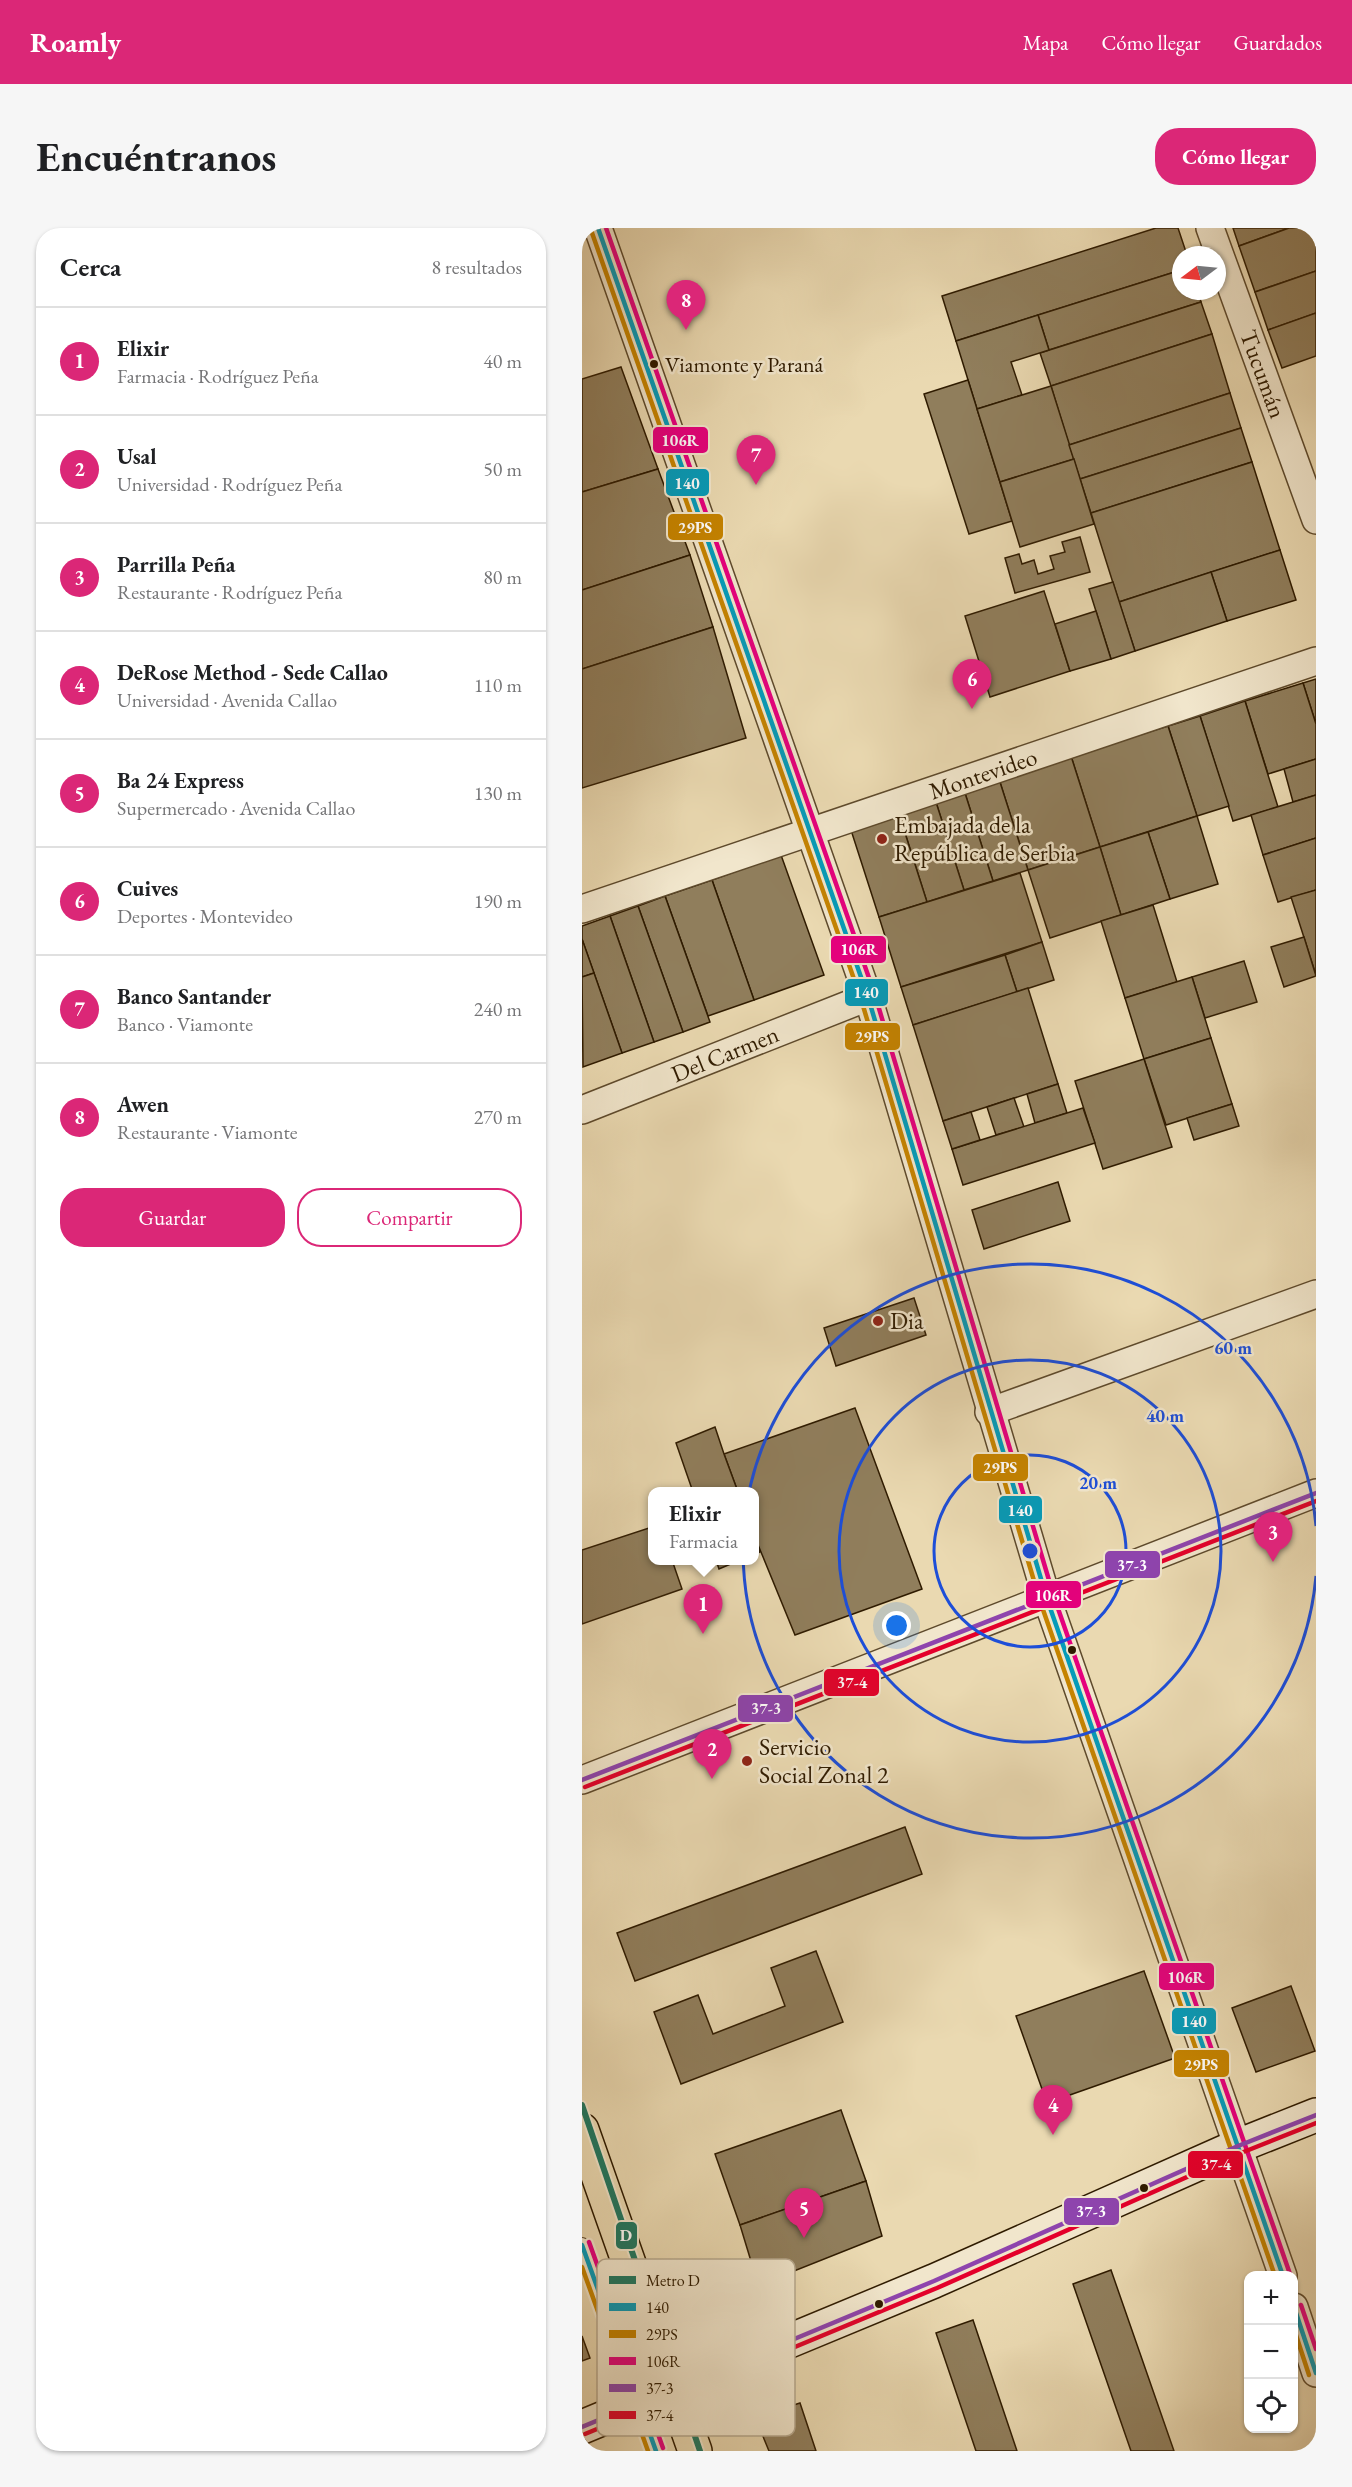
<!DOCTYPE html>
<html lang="es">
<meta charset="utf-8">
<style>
:root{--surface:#fff;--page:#f6f6f6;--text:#202124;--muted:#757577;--line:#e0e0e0;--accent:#db2777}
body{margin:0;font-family:"EB Garamond",serif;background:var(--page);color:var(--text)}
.controls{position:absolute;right:18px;bottom:18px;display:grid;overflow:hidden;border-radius:12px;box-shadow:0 2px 4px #0004}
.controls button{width:54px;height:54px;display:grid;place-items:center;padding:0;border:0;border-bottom:2px solid var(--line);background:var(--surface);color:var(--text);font:30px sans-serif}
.compass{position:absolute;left:590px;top:18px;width:54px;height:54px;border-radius:50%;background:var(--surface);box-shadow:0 2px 4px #0004;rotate:254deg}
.you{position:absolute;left:315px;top:1398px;width:21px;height:21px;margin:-15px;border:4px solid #fff;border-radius:50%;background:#1a73e8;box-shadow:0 0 0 9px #1a73e833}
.badge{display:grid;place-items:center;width:39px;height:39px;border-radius:50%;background:var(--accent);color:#fff;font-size:20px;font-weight:700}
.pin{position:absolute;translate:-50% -50px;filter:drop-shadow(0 2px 3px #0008)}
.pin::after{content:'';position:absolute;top:32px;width:21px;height:18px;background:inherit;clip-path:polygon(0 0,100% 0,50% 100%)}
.popup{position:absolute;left:66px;top:1259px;width:111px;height:78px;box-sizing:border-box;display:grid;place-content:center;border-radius:12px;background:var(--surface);filter:drop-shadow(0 2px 4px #0005);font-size:20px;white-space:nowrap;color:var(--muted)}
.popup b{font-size:22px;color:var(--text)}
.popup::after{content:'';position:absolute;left:50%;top:100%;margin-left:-12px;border:12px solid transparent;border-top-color:var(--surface)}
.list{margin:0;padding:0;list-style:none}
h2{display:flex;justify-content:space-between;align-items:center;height:78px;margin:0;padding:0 24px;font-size:26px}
h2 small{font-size:20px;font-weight:400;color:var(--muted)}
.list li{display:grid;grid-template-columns:39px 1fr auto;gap:18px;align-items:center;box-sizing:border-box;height:108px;padding:0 24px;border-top:2px solid var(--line)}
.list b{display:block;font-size:22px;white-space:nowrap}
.list p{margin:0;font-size:20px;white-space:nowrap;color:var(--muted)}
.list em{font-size:20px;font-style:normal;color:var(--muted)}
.actions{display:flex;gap:12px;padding:18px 24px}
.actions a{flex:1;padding:14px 0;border:2px solid var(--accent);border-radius:24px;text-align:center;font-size:21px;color:var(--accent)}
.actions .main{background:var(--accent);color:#fff}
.icon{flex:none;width:33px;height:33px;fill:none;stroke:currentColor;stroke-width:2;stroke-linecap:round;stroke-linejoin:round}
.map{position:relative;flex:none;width:734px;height:2223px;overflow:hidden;border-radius:24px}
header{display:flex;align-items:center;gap:36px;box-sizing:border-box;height:84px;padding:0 30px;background:var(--accent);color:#fff}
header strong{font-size:28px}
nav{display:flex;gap:33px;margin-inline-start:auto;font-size:21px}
.intro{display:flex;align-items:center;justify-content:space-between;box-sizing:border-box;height:144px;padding:0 36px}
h1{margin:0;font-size:42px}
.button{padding:15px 27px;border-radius:24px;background:var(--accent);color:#fff;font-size:21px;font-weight:700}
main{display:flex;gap:36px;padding:0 36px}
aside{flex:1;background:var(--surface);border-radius:24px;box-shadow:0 2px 4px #0004}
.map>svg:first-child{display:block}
</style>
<header>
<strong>Roamly</strong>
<nav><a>Mapa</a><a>Cómo llegar</a><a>Guardados</a></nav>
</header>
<div class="intro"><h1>Encuéntranos</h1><a class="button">Cómo llegar</a></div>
<main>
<aside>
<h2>Cerca<small>8 resultados</small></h2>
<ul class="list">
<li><span class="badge">1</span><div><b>Elixir</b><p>Farmacia · Rodríguez Peña</p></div><em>40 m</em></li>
<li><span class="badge">2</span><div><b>Usal</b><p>Universidad · Rodríguez Peña</p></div><em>50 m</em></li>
<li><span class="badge">3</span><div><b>Parrilla Peña</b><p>Restaurante · Rodríguez Peña</p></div><em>80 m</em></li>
<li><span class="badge">4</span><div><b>DeRose Method - Sede Callao</b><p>Universidad · Avenida Callao</p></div><em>110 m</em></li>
<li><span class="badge">5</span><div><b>Ba 24 Express</b><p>Supermercado · Avenida Callao</p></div><em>130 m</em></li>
<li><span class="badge">6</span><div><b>Cuives</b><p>Deportes · Montevideo</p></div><em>190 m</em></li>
<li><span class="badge">7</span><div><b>Banco Santander</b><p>Banco · Viamonte</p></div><em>240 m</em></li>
<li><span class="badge">8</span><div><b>Awen</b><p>Restaurante · Viamonte</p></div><em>270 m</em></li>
</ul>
<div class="actions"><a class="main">Guardar</a><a>Compartir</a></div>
</aside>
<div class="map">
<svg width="734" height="2223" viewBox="0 0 734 2223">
<rect width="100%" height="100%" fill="#ead9b1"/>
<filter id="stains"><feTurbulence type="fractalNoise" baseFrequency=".00333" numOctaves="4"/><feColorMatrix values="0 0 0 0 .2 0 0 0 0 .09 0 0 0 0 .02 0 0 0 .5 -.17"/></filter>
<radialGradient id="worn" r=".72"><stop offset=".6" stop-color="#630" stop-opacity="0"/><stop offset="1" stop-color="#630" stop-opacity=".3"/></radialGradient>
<g fill="#907e5c" stroke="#2f1b00" stroke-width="1.5">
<polygon points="574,0 596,0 605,27 599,27 599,42 374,113 360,68"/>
<polygon points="651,0 707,0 657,18"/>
<polygon points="707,0 734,0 734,43 673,64 657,18"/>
<polygon points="599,42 599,63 616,63 619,74 467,122 456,87"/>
<polygon points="734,43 734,85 686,102 673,64"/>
<polygon points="619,74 630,106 469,158 458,125"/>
<polygon points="734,85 734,128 700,140 686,102"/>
<polygon points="456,87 467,122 429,134 440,167 395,181 374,113"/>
<polygon points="630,106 648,165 487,217 469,158"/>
<polygon points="39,139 76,241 0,264 0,151"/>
<polygon points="386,152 430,293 387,306 342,166"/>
<polygon points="469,158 492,231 418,254 395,181"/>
<polygon points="648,165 659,200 498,251 487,217"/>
<polygon points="659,200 670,234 509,285 498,251"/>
<polygon points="492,231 512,296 438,319 418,254"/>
<polygon points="670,234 698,322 537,374 509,285"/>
<polygon points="76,241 108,327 0,362 0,264"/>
<polygon points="498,309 508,344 433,365 423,330 437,326 440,336 452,332 456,346 472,341 468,328 483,324 480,314"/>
<polygon points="698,322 714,372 645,393 629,344"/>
<polygon points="108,327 131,399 0,441 0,362"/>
<polygon points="629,344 645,393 553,423 537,374"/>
<polygon points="531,354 553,423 529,431 507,361"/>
<polygon points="462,363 488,443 408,469 383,388"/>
<polygon points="514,383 529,431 488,443 473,396"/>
<polygon points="131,399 164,510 0,560 0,441"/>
<polygon points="734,451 734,496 721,455"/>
<polygon points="721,455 734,496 734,531 686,546 663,473"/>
<polygon points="663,473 696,579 651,593 618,488"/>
<polygon points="618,488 647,578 615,588 586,498"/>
<polygon points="586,498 615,588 518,619 489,528"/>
<polygon points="489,528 518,619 446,642 417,551"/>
<polygon points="734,531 734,567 711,574 702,541"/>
<polygon points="417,551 446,642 411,653 382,562"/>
<polygon points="382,562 411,653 382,662 353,571"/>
<polygon points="734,567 734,610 681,627 669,587"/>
<polygon points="353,571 382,662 345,674 316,583"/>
<polygon points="316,583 345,674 297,689 268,599"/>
<polygon points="615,588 636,656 588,671 566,604"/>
<polygon points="566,604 588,671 539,687 518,619"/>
<polygon points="734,610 734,662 696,674 681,627"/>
<polygon points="518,619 539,687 468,710 446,642"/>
<polygon points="199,627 242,747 172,772 130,652"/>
<polygon points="438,645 460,714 319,759 297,689"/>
<polygon points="130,652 172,772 126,788 83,668"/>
<polygon points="734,662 734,747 709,669"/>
<polygon points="83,668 128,794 101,804 56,678"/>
<polygon points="571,677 595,754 543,770 519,693"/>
<polygon points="56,678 101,804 72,814 28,688"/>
<polygon points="28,688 72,814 40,825 0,711 0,698"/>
<polygon points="722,709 734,748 702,759 689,719"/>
<polygon points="0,711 12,745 0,749"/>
<polygon points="460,714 472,752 435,764 423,727"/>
<polygon points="423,727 435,764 331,797 319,759"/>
<polygon points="662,733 675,774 623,790 610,749"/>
<polygon points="12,745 40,825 1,839 0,749"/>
<polygon points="610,749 629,810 562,831 543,770"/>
<polygon points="446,760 476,856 361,893 331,797"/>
<polygon points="629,810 650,876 584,897 562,831"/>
<polygon points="562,831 590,919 521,941 493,853"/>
<polygon points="476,856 485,885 453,895 445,866"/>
<polygon points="432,870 442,899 414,907 405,879"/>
<polygon points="650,876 657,898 612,912 605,890"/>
<polygon points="501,880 513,915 381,957 370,921"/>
<polygon points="389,884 398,912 370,921 361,893"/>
<polygon points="476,954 488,993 402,1021 390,982"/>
<polygon points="332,1070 344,1107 254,1138 242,1100"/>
<polygon points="273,1180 340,1361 213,1407 172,1307 172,1264 156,1264 142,1226"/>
<polygon points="133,1199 142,1226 156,1264 111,1264 94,1215"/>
<polygon points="70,1299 70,1332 90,1332 100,1361 0,1396 0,1322"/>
<polygon points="172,1307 178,1324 172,1327"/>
<polygon points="134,1332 158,1332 137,1341"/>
<polygon points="323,1599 340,1646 53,1753 35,1705"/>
<polygon points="234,1723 261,1794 99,1856 72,1784 116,1767 131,1806 203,1778 189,1740"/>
<polygon points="562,1743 593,1830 465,1875 434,1788"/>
<polygon points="709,1758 733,1823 674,1844 650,1780"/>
<polygon points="259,1882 284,1953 158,1997 133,1926"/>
<polygon points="284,1953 300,2008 197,2049 172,2043 158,1997"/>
<polygon points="529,2042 592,2223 549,2223 491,2056"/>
<polygon points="391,2092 435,2223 394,2223 354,2105"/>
<polygon points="0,2108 8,2130 0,2133"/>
<polygon points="218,2175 234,2223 187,2223 180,2206 182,2190 190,2184"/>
</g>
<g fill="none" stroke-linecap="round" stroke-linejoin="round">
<g stroke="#5e4a2c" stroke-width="16">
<polyline id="service" points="0,2017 74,2223"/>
</g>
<g stroke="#5e4a2c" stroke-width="30">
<g id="minor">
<polyline points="16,0 286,769 465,1371 701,2048"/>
<polyline points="628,0 734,292"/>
<polyline points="0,681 734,433"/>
<polyline points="0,882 286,769"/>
<polyline points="407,1184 734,1066"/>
<polyline points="0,1552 734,1265"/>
<polyline points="712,2079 734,2145"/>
</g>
</g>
<g stroke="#2f1b00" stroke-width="36">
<polyline id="secondary" points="0,2199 352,2053 656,1918 734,1887"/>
</g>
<g stroke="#2f1b00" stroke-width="36">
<polyline id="primary" points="0,1902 113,2223"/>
</g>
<use href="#service" stroke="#f1e6cc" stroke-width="14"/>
<use href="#minor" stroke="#f1e6cc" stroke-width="27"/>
<use href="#secondary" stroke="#f1e6cc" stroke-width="33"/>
<use href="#primary" stroke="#ead9b1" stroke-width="33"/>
<g stroke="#f1e6cc" stroke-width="9">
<g id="bus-1">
<polyline points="16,0 286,769 465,1371 701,2048"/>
<polyline points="0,2017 74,2223"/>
<polyline points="712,2079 734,2145"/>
</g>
</g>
<g stroke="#f1e6cc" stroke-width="9">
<g id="bus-2">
<polyline points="9,2 279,771 458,1373 693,2048"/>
<polyline points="0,2039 66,2223"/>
<polyline points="712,2101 727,2147"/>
</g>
</g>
<g stroke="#f1e6cc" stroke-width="9">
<g id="bus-3">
<polyline points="24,0 293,767 472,1369 708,2046"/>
<polyline points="7,2014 81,2220"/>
<polyline points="719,2077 734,2121"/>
</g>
</g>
<g stroke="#f1e6cc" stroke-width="9">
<g id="bus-4">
<polyline points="0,1552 734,1265"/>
<polyline points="0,2199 352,2053 656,1918 734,1887"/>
</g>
</g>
<g stroke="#f1e6cc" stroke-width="9">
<g id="bus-5">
<polyline points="3,1559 734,1273"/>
<polyline points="3,2206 355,2060 659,1925 734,1895"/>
</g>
</g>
<use href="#bus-1" stroke="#059bb9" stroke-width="4.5"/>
<use href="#bus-2" stroke="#c58300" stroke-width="4.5"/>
<use href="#bus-3" stroke="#e5007d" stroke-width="4.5"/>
<use href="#bus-4" stroke="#8e44ad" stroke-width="4.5"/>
<use href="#bus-5" stroke="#e4002b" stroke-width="4.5"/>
<g stroke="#f1e6cc" stroke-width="10">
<polyline id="metro-1" points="0,1877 118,2223"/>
</g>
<use href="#metro-1" stroke="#217861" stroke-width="6"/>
</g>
<g fill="none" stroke="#1d4ed8" stroke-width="3">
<circle cx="448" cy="1323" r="96"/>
<circle cx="448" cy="1323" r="191"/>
<path d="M734 1348A287 287 0 1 1 734 1298"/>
</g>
<g fill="#2f1b00" stroke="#f1e6cc" stroke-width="2">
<circle cx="72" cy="136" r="5"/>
<circle cx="490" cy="1422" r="5"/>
<circle cx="562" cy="1960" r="5"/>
<circle cx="297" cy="2076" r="5"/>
</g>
<g fill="#8f2418" stroke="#f1e6cc" stroke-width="2">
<circle cx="300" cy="611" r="6"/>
<circle cx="296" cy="1093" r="6"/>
<circle cx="165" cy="1533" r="6"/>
</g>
<g text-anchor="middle" stroke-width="5" stroke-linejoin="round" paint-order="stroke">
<g font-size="22" fill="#2f1b00" stroke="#f1e6cc" text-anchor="start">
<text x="83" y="144">Viamonte y Paraná</text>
</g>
<g font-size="24" fill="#2f1b00" stroke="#f1e6cc">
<text transform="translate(681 146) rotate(70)" y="8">Tucumán</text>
<text transform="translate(401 546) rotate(-19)" y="8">Montevideo</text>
<text transform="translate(143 826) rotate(-22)" y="8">Del Carmen</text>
</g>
<g font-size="24" fill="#2f1b00" stroke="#f1e6cc" text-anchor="start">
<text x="312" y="605">Embajada de la<tspan x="312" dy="28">República de Serbia</tspan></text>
<text x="308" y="1101">Dia</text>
<text x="177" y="1527">Servicio<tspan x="177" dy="28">Social Zonal 2</tspan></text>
</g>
</g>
<rect x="15" y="2031" width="198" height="177" rx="9" fill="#f1e6cc" stroke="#b7a98f" stroke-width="1.5"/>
<rect x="27" y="2048" width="27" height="8" fill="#217861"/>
<rect x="27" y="2075" width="27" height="8" fill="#059bb9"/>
<rect x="27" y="2102" width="27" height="8" fill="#c58300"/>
<rect x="27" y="2129" width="27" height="8" fill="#e5007d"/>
<rect x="27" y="2156" width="27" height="8" fill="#8e44ad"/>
<rect x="27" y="2183" width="27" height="8" fill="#e4002b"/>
<g font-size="16" fill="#2f1b00">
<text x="64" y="2058">Metro D</text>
<text x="64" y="2085">140</text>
<text x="64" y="2112">29PS</text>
<text x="64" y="2139">106R</text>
<text x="64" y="2166">37-3</text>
<text x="64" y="2193">37-4</text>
</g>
<circle cx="448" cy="1323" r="9" fill="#1d4ed8" stroke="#f1e6cc" stroke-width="3"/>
<g font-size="18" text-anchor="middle" font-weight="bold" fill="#1d4ed8" stroke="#f1e6cc" stroke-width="5" stroke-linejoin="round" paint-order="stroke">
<text x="651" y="1126">60 m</text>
<text x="583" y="1194">40 m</text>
<text x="516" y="1261">20 m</text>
</g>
<g stroke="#f1e6cc" stroke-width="2">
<rect x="70" y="198" width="57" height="28" rx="6" fill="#e5007d"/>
<rect x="83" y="240" width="45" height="29" rx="6" fill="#059bb9"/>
<rect x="85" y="285" width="57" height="28" rx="6" fill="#c58300"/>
<rect x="248" y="707" width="57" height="29" rx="6" fill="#e5007d"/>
<rect x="262" y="750" width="45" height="29" rx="6" fill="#059bb9"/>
<rect x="262" y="794" width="57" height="29" rx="6" fill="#c58300"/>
<rect x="390" y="1225" width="57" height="29" rx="6" fill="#c58300"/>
<rect x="416" y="1267" width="45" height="29" rx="6" fill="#059bb9"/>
<rect x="522" y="1322" width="57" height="29" rx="6" fill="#8e44ad"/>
<rect x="443" y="1352" width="57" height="29" rx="6" fill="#e5007d"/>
<rect x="241" y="1440" width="57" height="29" rx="6" fill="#e4002b"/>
<rect x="155" y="1466" width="57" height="29" rx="6" fill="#8e44ad"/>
<rect x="576" y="1734" width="57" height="29" rx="6" fill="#e5007d"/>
<rect x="589" y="1779" width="46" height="28" rx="6" fill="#059bb9"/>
<rect x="591" y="1821" width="57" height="29" rx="6" fill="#c58300"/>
<rect x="605" y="1922" width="57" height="29" rx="6" fill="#e4002b"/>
<rect x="481" y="1969" width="57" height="29" rx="6" fill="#8e44ad"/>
<rect x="33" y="1993" width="23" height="29" rx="6" fill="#217861"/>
</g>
<g font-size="16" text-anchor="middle" font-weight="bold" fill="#fff">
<text x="98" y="218">106R</text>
<text x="105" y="261">140</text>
<text x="113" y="305">29PS</text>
<text x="277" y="727">106R</text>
<text x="284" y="770">140</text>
<text x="290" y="814">29PS</text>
<text x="418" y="1245">29PS</text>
<text x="438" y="1288">140</text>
<text x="550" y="1343">37-3</text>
<text x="471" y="1373">106R</text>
<text x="270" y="1460">37-4</text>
<text x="184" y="1486">37-3</text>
<text x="604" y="1755">106R</text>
<text x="612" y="1799">140</text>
<text x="619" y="1842">29PS</text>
<text x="634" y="1942">37-4</text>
<text x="509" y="1989">37-3</text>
<text x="44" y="2013">D</text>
</g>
<rect width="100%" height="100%" filter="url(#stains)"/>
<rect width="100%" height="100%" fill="url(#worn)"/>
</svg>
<div class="controls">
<button>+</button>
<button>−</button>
<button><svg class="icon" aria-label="locate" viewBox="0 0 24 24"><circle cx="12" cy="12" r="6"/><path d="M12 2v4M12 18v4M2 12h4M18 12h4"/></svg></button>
</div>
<svg class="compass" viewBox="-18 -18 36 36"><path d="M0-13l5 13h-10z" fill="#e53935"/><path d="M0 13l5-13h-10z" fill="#757577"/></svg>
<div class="you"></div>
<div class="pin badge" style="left:121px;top:1406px">1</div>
<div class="popup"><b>Elixir</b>Farmacia</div>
<div class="pin badge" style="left:130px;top:1551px">2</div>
<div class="pin badge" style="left:691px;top:1334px">3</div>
<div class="pin badge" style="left:471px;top:1907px">4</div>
<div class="pin badge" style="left:222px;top:2010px">5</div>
<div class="pin badge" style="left:390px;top:481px">6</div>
<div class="pin badge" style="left:174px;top:257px">7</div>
<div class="pin badge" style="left:104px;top:102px">8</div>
</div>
</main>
